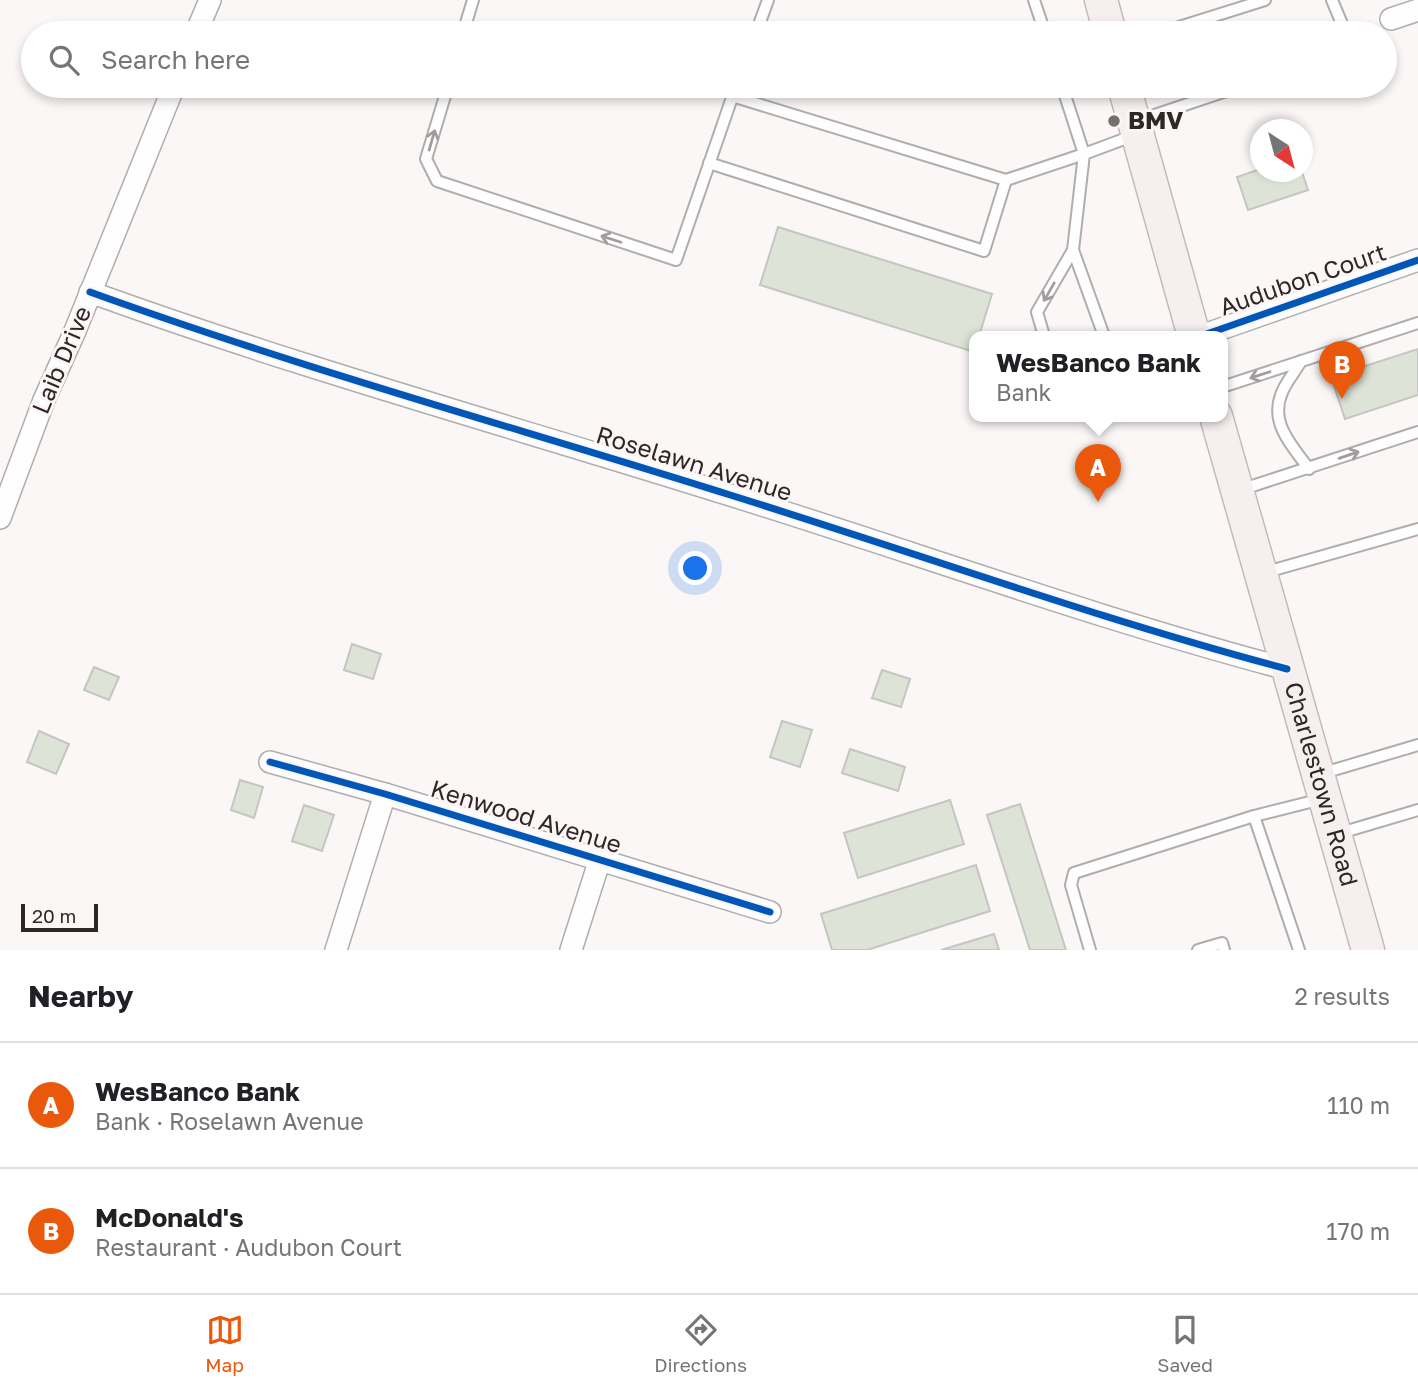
<!DOCTYPE html>
<meta charset="utf-8">
<style>
:root{--surface:#fff;--page:#f2f2f2;--text:#202124;--muted:#757577;--line:#e0e0e0;--accent:#ea580c}
body{margin:0;font-family:"Golos Text",sans-serif;background:var(--page);color:var(--text)}
.compass{position:absolute;left:1250px;top:119px;width:63px;height:63px;border-radius:50%;background:var(--surface);box-shadow:0 4px 10px #0003;rotate:144deg}
.scale{position:absolute;left:21px;bottom:18px;width:77px;box-sizing:border-box;padding-left:7px;border:4px solid #2e2627;border-top:0;font-size:19px;line-height:24px;white-space:nowrap;color:#2e2627;-webkit-text-stroke:5px #fdf5f5;paint-order:stroke}
.you{position:absolute;left:696px;top:569px;width:24px;height:24px;margin:-18px;border:5px solid #fff;border-radius:50%;background:#1a73e8;box-shadow:0 0 0 10px #1a73e833}
.badge{display:grid;place-items:center;width:46px;height:46px;border-radius:50%;background:var(--accent);color:#fff;font-size:23px;font-weight:700}
.pin{position:absolute;translate:-50% -58px;filter:drop-shadow(0 2px 4px #0008)}
.pin::after{content:'';position:absolute;top:37px;width:24px;height:21px;background:inherit;clip-path:polygon(0 0,100% 0,50% 100%)}
.popup{position:absolute;left:969px;top:331px;width:259px;height:91px;box-sizing:border-box;display:grid;place-content:center;border-radius:14px;background:var(--surface);filter:drop-shadow(0 2px 5px #0005);font-size:23px;white-space:nowrap;color:var(--muted)}
.popup b{font-size:26px;color:var(--text)}
.popup::after{content:'';position:absolute;left:50%;top:100%;margin-left:-14px;border:14px solid transparent;border-top-color:var(--surface)}
.list{margin:0;padding:0;list-style:none}
h2{display:flex;justify-content:space-between;align-items:center;height:91px;margin:0;padding:0 28px;font-size:30px}
h2 small{font-size:23px;font-weight:400;color:var(--muted)}
.list li{display:grid;grid-template-columns:46px 1fr auto;gap:21px;align-items:center;box-sizing:border-box;height:126px;padding:0 28px;border-top:2px solid var(--line)}
.list b{display:block;font-size:26px;white-space:nowrap}
.list p{margin:0;font-size:23px;white-space:nowrap;color:var(--muted)}
.list em{font-size:23px;font-style:normal;color:var(--muted)}
.icon{flex:none;width:38px;height:38px;fill:none;stroke:currentColor;stroke-width:2;stroke-linecap:round;stroke-linejoin:round}
.map{position:relative;flex:none;width:1418px;height:950px;overflow:hidden}
.search{position:absolute;background:var(--surface);box-shadow:0 4px 10px #0003;left:21px;right:21px;top:21px;height:77px;display:flex;align-items:center;gap:18px;box-sizing:border-box;padding:0 24px;border-radius:38px;color:var(--muted);font-size:26px}
.sheet{height:343px;background:var(--surface)}
nav{display:flex;justify-content:space-around;align-items:center;box-sizing:border-box;height:98px;border-top:2px solid var(--line);background:var(--surface);font-size:19px;color:var(--muted)}
nav a{display:grid;justify-items:center;gap:4px}
nav .on{color:var(--accent)}
.map>svg:first-child{display:block}
</style>
<div class="map">
<svg width="1418" height="950" viewBox="0 0 1418 950">
<rect width="100%" height="100%" fill="#fbf7f7"/>
<g fill="#dde3d7" stroke="#c5c5c3" stroke-width="2">
<polygon points="1261,24 1264,33 1221,33 1231,30 1232,33"/>
<polygon points="1260,169 1260,172 1302,172 1308,190 1248,210 1237,177"/>
<polygon points="778,227 992,294 979,336 974,336 974,352 760,285"/>
<polygon points="1418,349 1418,395 1345,419 1331,377"/>
<polygon points="352,644 381,654 373,679 344,670"/>
<polygon points="94,667 119,677 109,700 84,690"/>
<polygon points="882,670 910,679 901,707 872,698"/>
<polygon points="782,721 812,730 800,767 770,757"/>
<polygon points="39,731 69,744 56,774 27,762"/>
<polygon points="850,749 905,767 898,791 842,773"/>
<polygon points="240,780 263,787 254,818 231,810"/>
<polygon points="950,800 964,844 858,878 844,833"/>
<polygon points="1020,804 1066,950 1030,950 987,815"/>
<polygon points="304,805 334,815 322,851 292,841"/>
<polygon points="976,865 990,911 867,950 832,950 821,914"/>
<polygon points="994,934 999,950 941,950"/>
</g>
<g fill="none" stroke-linecap="round" stroke-linejoin="round">
<g stroke="#b2adad" stroke-width="14">
<g id="service">
<polyline points="1034,0 1045,33"/>
<polyline points="1332,0 1342,24 1339,33"/>
<polyline points="463,33 473,0"/>
<polyline points="756,33 768,0"/>
<polyline points="1160,33 1265,0"/>
<polyline points="448,86 426,159 437,181 676,260 736,86"/>
<polyline points="732,96 1006,180"/>
<polyline points="1137,121 1241,86"/>
<polyline points="709,163 984,251 1006,180 1084,154 1062,86"/>
<polyline points="1073,250 1104,336"/>
<polyline points="1044,336 1037,312 1073,250 1084,154 1135,135"/>
<path d="M1301 361C1295 372 1285 383 1281 395 1270 424 1293 447 1309 469"/>
<polyline points="1222,387 1418,323"/>
<polyline points="1240,490 1418,432"/>
<polyline points="1263,573 1418,529"/>
<polyline points="1320,774 1418,745"/>
<polyline points="1254,816 1322,799"/>
<polyline points="1337,834 1418,810"/>
<polyline points="1090,950 1071,885 1074,873 1254,816 1299,950"/>
<polyline points="1198,950 1222,943 1224,950"/>
</g>
</g>
<g stroke="#b2adad" stroke-width="24">
<g id="minor">
<polyline points="1391,19 1418,10"/>
<polyline points="196,33 210,0"/>
<path d="M90 292C300 368 514 427 727 494 914 552 1098 619 1287 669"/>
<polyline points="1201,336 1418,260"/>
<polyline points="0,518 44,400 75,331 174,86"/>
<polyline points="270,762 385,794 770,912"/>
<polyline points="336,950 385,794"/>
<polyline points="571,950 600,859"/>
</g>
</g>
<g stroke="#c6b9bb" stroke-width="35">
<g id="primary">
<polyline points="1101,0 1110,33"/>
<polyline points="1124,86 1194,336"/>
<path id="s1" d="M1216 416 1368 950"/>
</g>
</g>
<use href="#service" stroke="#fefefe" stroke-width="10"/>
<use href="#minor" stroke="#fefefe" stroke-width="21"/>
<use href="#primary" stroke="#f6eff0" stroke-width="32"/>
<g stroke="#fdf5f5" stroke-width="11">
<g id="cycleway">
<path d="M90 292C300 368 514 427 727 494 914 552 1098 619 1287 669"/>
<polyline points="1201,336 1418,260"/>
<polyline points="270,762 385,794 770,912"/>
</g>
</g>
<use href="#cycleway" stroke="#0057b8" stroke-width="7"/>
</g>
<defs><path id="oneway-shaft" d="M-6 0H5M1.5-3L5.5 0L1.5 3" fill="none" stroke-width="1.6" stroke-linecap="round" stroke-linejoin="round" transform="scale(1.75)"/></defs>
<g stroke="#a09d9d">
<use href="#oneway-shaft" transform="translate(432 140) rotate(-74)"/>
<use href="#oneway-shaft" transform="translate(611 239) rotate(-162)"/>
<use href="#oneway-shaft" transform="translate(1049 292) rotate(120)"/>
<use href="#oneway-shaft" transform="translate(1260 375) rotate(162)"/>
<use href="#oneway-shaft" transform="translate(1349 455) rotate(-19)"/>
</g>
<circle fill="#766f70" stroke="#fdf5f5" stroke-width="2.5" cx="1114" cy="121" r="7"/>
<g text-anchor="middle" stroke-width="6" stroke-linejoin="round" paint-order="stroke">
<g font-size="24" font-weight="bold" fill="#2e2627" stroke="#fdf5f5" text-anchor="start">
<text x="1128" y="129">BMV</text>
</g>
<g font-size="24" fill="#2e2627" stroke="#fdf5f5">
<text transform="translate(1303 280) rotate(-19)" y="8">Audubon Court</text>
<text transform="translate(62 360) rotate(-67)" y="8">Laib Drive</text>
<text transform="translate(694 464) rotate(17)" y="8">Roselawn Avenue</text>
<text dy="8" stroke="none"><textPath href="#s1" startOffset="383">Charlestown Road</textPath></text>
<text transform="translate(526 817) rotate(17)" y="8">Kenwood Avenue</text>
</g>
</g>
</svg>
<svg class="compass" viewBox="-18 -18 36 36"><path d="M0-13l5 13h-10z" fill="#e53935"/><path d="M0 13l5-13h-10z" fill="#757577"/></svg>
<div class="scale">20 m</div>
<div class="you"></div>
<div class="pin badge" style="left:1098px;top:502px">A</div>
<div class="popup"><b>WesBanco Bank</b>Bank</div>
<div class="pin badge" style="left:1342px;top:399px">B</div>
<div class="search"><svg class="icon" aria-label="search" viewBox="0 0 24 24"><circle cx="10" cy="10" r="6"/><path d="M15 15l6 6"/></svg>Search here</div>
</div>
<section class="sheet">
<h2>Nearby<small>2 results</small></h2>
<ul class="list">
<li><span class="badge">A</span><div><b>WesBanco Bank</b><p>Bank · Roselawn Avenue</p></div><em>110 m</em></li>
<li><span class="badge">B</span><div><b>McDonald's</b><p>Restaurant · Audubon Court</p></div><em>170 m</em></li>
</ul>
</section>
<nav>
<a class="on"><svg class="icon" aria-label="map" viewBox="0 0 24 24"><path d="M3 6l6-2 6 2 6-2v14l-6 2-6-2-6 2zM9 4v14M15 6v14"/></svg>Map</a>
<a><svg class="icon" aria-label="directions" viewBox="0 0 24 24"><path d="M12 3l9 9-9 9-9-9zM9 14v-3h6M13 9l2 2-2 2"/></svg>Directions</a>
<a><svg class="icon" aria-label="saved" viewBox="0 0 24 24"><path d="M7 4h10v16l-5-4-5 4z"/></svg>Saved</a>
</nav>
